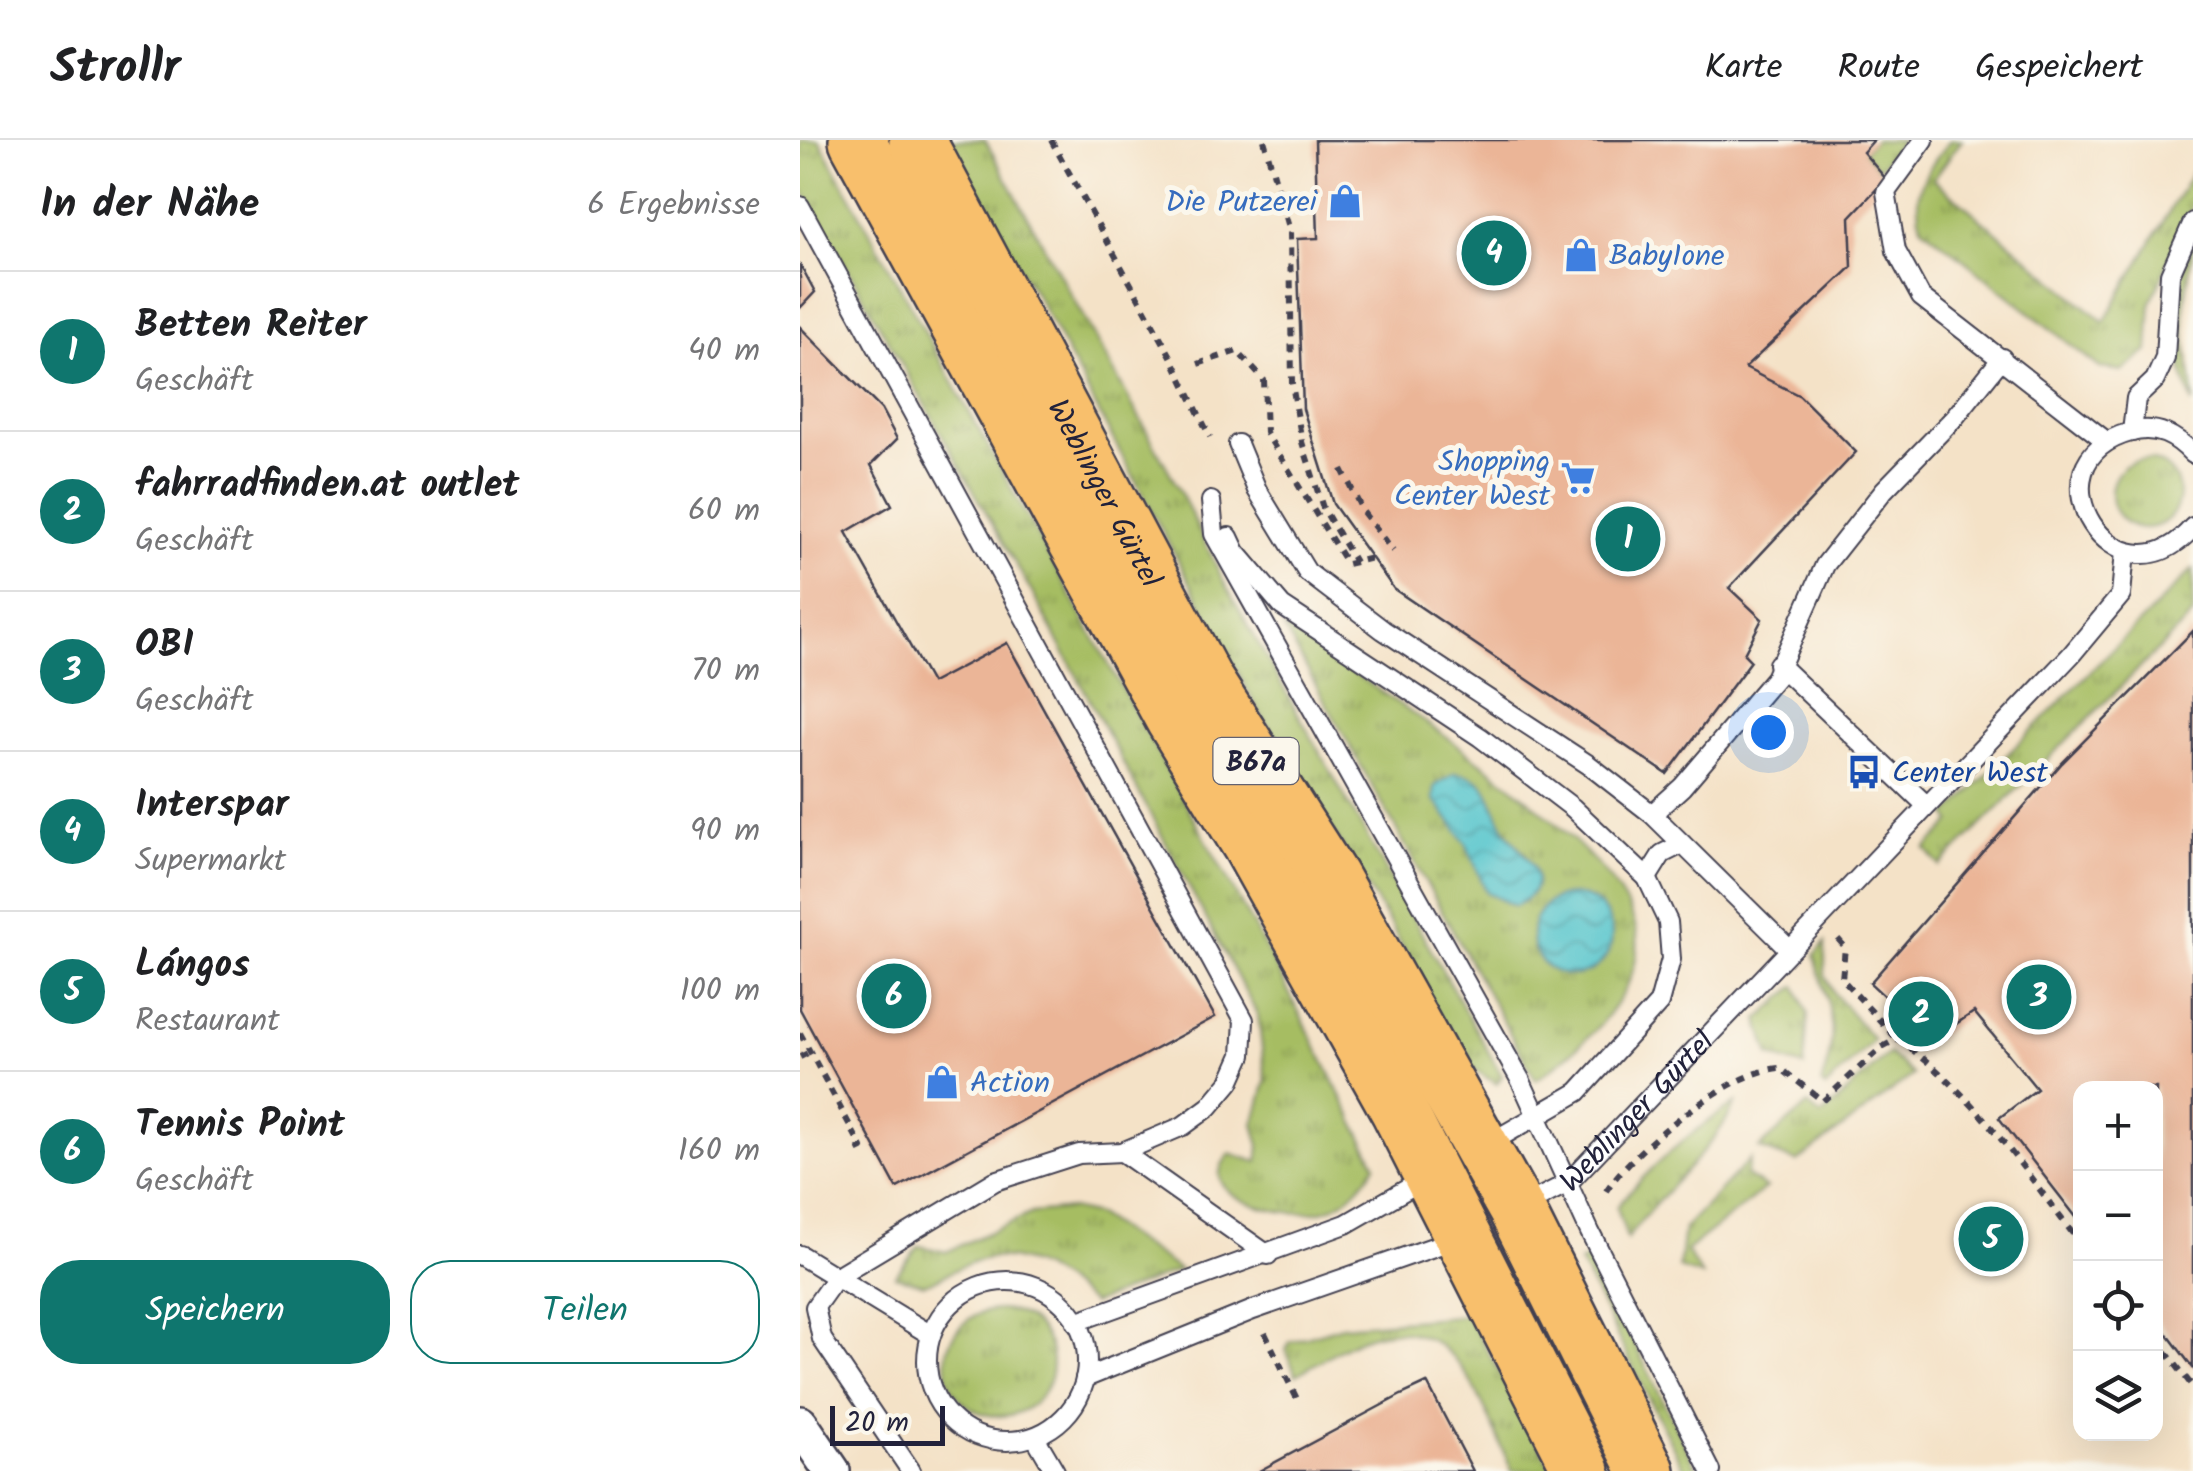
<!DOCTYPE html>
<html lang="de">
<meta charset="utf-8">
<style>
:root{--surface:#fff;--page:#f6f6f6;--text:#202124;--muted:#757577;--line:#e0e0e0;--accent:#0f766e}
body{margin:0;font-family:Kalam,sans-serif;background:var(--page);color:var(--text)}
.controls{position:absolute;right:30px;bottom:30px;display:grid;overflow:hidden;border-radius:20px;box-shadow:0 10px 40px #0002}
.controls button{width:90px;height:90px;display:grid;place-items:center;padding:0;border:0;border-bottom:2px solid var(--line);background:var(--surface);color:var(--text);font:50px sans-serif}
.scale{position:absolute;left:30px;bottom:25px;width:115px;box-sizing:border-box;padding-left:10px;border:5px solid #22223b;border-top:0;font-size:28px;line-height:35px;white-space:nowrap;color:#22223b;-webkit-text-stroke:8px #fbf7ec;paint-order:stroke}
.you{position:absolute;left:968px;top:592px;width:35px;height:35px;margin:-25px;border:8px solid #fff;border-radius:50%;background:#1a73e8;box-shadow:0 0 0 15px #1a73e833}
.badge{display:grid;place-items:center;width:65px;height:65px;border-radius:50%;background:var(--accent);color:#fff;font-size:32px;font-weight:700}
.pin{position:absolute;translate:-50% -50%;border:5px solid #fff;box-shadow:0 2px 10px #0006}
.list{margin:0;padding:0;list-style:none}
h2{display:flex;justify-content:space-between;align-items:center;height:130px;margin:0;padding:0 40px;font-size:42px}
h2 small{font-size:32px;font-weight:400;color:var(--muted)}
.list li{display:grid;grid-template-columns:65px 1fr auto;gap:30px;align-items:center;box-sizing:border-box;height:160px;padding:0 40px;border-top:2px solid var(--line)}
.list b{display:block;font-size:38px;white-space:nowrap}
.list p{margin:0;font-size:32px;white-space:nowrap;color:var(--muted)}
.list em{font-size:32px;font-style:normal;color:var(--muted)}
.actions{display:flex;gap:20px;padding:30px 40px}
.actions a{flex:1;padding:22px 0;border:2px solid var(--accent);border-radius:40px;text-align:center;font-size:35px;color:var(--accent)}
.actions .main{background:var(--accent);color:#fff}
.icon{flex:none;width:55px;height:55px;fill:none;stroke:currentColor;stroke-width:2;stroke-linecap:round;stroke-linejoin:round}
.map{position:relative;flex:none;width:1393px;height:1331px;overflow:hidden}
header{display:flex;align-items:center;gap:60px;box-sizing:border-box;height:140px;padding:0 50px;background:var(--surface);border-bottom:2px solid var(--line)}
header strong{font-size:48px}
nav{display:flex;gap:55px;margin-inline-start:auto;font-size:35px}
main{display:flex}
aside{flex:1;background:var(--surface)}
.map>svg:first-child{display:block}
</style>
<header>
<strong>Strollr</strong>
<nav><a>Karte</a><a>Route</a><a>Gespeichert</a></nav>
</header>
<main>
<aside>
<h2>In der Nähe<small>6 Ergebnisse</small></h2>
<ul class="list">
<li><span class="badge">1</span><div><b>Betten Reiter</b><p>Geschäft</p></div><em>40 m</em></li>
<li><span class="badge">2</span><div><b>fahrradfinden.at outlet</b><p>Geschäft</p></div><em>60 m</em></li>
<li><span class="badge">3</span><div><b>OBI</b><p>Geschäft</p></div><em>70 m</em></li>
<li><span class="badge">4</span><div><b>Interspar</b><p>Supermarkt</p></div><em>90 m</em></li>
<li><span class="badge">5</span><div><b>Lángos</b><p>Restaurant</p></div><em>100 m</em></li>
<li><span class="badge">6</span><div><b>Tennis Point</b><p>Geschäft</p></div><em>160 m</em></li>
</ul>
<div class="actions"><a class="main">Speichern</a><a>Teilen</a></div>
</aside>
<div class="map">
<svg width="1393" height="1331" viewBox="0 0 1393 1331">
<defs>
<pattern id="grass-tufts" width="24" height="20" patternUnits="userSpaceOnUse" patternTransform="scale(2.5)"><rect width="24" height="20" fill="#a6bd62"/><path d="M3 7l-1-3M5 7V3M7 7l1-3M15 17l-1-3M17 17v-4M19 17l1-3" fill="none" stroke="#879952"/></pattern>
<pattern id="water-waves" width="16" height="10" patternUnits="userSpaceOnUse" patternTransform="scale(2.5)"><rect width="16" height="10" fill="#59c6cd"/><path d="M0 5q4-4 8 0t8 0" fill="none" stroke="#49a0a8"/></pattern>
</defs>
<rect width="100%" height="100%" fill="#fbf7ec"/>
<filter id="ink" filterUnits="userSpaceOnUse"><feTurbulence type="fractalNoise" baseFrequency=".01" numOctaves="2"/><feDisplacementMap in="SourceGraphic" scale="20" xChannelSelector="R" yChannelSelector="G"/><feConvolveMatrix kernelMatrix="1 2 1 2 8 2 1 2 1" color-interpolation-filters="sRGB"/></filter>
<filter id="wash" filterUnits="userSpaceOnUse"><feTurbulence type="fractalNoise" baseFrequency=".0048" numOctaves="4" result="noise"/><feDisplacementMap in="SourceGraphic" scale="40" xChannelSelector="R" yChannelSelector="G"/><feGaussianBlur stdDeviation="2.25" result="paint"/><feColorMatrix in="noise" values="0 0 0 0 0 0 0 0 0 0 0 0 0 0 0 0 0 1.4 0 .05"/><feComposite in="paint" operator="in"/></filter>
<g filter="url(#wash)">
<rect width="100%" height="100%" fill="#f4e2c7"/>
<g fill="url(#grass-tufts)" stroke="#64704e" stroke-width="2.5">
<path d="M0 0H19L476 827 576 1025C564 1042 551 1059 531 1068 496 1084 386 1059 430 1014L458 1022 460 1006 454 984 466 941 458 876 239 465 0 46Z"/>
<polygon points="145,0 185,0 380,351 425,444 702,936 697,944 663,922 593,789 457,568 236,155 190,85"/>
<polygon points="1074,0 1102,0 1078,29 1063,12"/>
<path d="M1150 0H1162L1133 39 1304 182 1393 31V64L1351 162 1348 211 1323 231 1300 228 1121 86C1110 49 1129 28 1150 0Z"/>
<path d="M1393 92C1393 119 1386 144 1384 171 1383 202 1393 233 1393 264 1370 208 1375 149 1393 92Z"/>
<circle cx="1345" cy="354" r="34"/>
<polygon points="1393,429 1393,475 1140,726 1126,709 1152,682 1147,675"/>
<path d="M483 486C565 543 817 696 836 789 848 852 781 908 736 940Z"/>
<path d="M1025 803V835L1033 852 1074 900 1025 948 1021 944C1041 888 1029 870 1015 815Z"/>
<polygon points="996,846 1008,874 1004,927 970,916 958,880"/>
<polygon points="1089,913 1113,935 997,1022 959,1008 1008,965 1021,976"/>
<path d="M936 963C910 1015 861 1051 827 1099L817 1067C852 1024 889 992 936 963Z"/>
<polygon points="950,1019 946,1035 966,1048 886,1111 902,1136 879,1128 884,1088"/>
<path d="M271 1069 297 1075 379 1130 292 1164C261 1137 226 1111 184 1119 164 1122 144 1138 124 1144L95 1136 119 1106 146 1112 232 1073Z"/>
<polygon points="791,1116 898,1331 885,1331 780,1122"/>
<circle cx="199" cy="1223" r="53"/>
<path d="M668 1175 753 1331H712C684 1271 659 1171 572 1195 547 1202 520 1222 496 1235L486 1210 490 1202 542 1186Z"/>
</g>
<g fill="url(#water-waves)" stroke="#3e7484" stroke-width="2.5">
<path d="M655 633C696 637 688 665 707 692 725 717 759 743 715 766L687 753 666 703 634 659 635 646Z"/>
<circle cx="772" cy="795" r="40"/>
</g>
<g id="blocks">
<g fill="#ebb597">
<polygon points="515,0 1074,0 1063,12 1086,39 1050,77 1052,127 945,228 1000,256 1056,312 929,448 962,479 944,514 951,521 867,634 594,449 533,364 503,269 497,99 518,98"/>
<polygon points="0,124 15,152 0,168"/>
<polygon points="0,187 81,269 97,299 71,325 92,365 46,392 131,543 207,503 415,877 97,1048 0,869"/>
<polygon points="1393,491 1393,1228 1356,1179 1356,948 1280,948 1280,1082 1199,978 1237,949 1174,872 1132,900 1070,843 1262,623"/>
<polygon points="627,1243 673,1331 459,1331 601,1255"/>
</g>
</g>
</g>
<g filter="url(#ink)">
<use href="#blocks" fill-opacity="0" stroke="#423f50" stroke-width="2.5"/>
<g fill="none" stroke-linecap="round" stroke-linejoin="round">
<g stroke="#423f50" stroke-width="22">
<g id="service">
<polyline points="1124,0 1086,52 1096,111 1121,157 1306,301"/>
<polyline points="0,66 444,880 442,915 430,942 409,967 383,986 322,1012 279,1014 195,1041 37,1136 15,1167 22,1199 111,1331"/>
<polyline points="1332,292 1336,258 1355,240 1365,218 1370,134 1393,82"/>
<polyline points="438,304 457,350 507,432 583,490 789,625 852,674 988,808"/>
<path d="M1393 314C1376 296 1357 285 1331 292 1220 322 1317 475 1393 387"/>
<polyline points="411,361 414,394 721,941 790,1092 911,1331"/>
<polyline points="429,397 436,412 482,466 680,597 773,668 847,738 868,782 871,819 859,863 778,952 688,1004"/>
<polyline points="978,524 1126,665"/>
<polyline points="852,674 882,647 975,538 1025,425 1084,350 1155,277 1202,218"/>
<polyline points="847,738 862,714 882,704"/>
<polyline points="322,1012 468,1115"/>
<path id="s1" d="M721 1067 768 1043 1271 515 1321 455 1325 412"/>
<polyline points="0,1115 131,1195"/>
<circle cx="207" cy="1221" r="80"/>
<polyline points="276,1182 546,1084 628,1037"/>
<polyline points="285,1238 453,1170 659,1098"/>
<polyline points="235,1297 255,1331"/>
</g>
</g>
<g stroke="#423f50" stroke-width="40">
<polyline id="minor" points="0,1284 32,1331"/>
</g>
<g stroke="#423f50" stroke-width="60">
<g id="primary">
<polyline points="57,0 374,580 452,708 598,969 782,1331"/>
<path id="s2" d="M117 0 405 541 530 737 716 1069 847 1331"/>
</g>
</g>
<g stroke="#423f50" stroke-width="6" stroke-dasharray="8 8" stroke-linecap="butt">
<polyline points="251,0 372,218 410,297"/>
<polyline points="464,0 490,91 492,244 502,302 523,368 555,422"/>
<polyline points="398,224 437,211 464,240 466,293 547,424 572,418"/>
<polyline points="542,329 563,372 593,411"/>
<polyline points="1038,799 1045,807 1042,839 1097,899"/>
<polyline points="0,893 62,1008 56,1011"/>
<polyline points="0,917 10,912"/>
<path d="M806 1051C833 1009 929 931 980 928L1023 961 1082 907 1097 899C1173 950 1225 1032 1280 1103"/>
<polyline points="465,1193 497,1259"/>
<polyline points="1356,1199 1393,1247"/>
</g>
<use href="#service" stroke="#fff" stroke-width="18"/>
<use href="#minor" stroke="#fff" stroke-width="35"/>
<use href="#primary" stroke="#f8bf6c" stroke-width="55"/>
</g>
</g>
<defs>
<g id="shop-bare" transform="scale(2.7)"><path d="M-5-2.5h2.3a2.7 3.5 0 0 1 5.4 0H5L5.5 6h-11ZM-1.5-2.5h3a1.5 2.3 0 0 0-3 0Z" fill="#3f7fe0" stroke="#fbf7ec" stroke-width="2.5" paint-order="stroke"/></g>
<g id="supermarket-bare" transform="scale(2.7)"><path d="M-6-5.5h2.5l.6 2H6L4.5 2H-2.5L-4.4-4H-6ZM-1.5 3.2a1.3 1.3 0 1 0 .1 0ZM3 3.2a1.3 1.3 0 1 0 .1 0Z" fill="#3f7fe0" stroke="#fbf7ec" stroke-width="2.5" paint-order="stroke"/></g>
<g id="bus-bare" transform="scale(2.7)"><path d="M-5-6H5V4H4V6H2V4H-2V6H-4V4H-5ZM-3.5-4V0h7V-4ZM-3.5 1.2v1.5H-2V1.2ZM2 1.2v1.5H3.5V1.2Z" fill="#1a4fb4" stroke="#fbf7ec" stroke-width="2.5" paint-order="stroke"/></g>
</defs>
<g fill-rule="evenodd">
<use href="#shop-bare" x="545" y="61"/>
<use href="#shop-bare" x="781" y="115"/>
<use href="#supermarket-bare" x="778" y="338"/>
<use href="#bus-bare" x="1064" y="632"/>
<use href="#shop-bare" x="142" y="942"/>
</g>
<g text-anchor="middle" stroke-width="10" stroke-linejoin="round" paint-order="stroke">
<rect fill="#fbf7ec" stroke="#636270" stroke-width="2.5" x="413.5" y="598" width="85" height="46" rx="8"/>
<g font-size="28" font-weight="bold" fill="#22223b">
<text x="456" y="631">B67a</text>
</g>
<g font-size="30" fill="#366cbe" stroke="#fbf7ec" text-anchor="end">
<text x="517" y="71">Die Putzerei</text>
<text x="809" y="125" text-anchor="start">Baby1one</text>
<text x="750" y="331">Shopping<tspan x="750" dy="34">Center West</tspan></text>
<text x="170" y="952" text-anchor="start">Action</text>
</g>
<g font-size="30" fill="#22223b" stroke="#fbf7ec">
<text dy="10" stroke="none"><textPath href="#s2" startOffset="400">Weblinger Gürtel</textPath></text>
<text dy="10" stroke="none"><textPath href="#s1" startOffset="152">Weblinger Gürtel</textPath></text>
</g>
<g font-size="30" fill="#164399" stroke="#fbf7ec" text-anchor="start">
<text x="1092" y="642">Center West</text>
</g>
</g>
</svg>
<div class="controls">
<button>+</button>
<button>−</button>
<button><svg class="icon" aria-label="locate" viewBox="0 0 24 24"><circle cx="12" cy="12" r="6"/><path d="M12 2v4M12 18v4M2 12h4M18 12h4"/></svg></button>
<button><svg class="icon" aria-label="layers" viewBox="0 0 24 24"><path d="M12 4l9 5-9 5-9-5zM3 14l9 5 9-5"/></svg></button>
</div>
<div class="scale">20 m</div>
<div class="you"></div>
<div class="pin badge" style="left:828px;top:399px">1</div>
<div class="pin badge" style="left:1121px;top:874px">2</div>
<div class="pin badge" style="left:1239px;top:857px">3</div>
<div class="pin badge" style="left:694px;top:113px">4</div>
<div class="pin badge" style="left:1191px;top:1099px">5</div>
<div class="pin badge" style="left:94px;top:856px">6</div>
</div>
</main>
